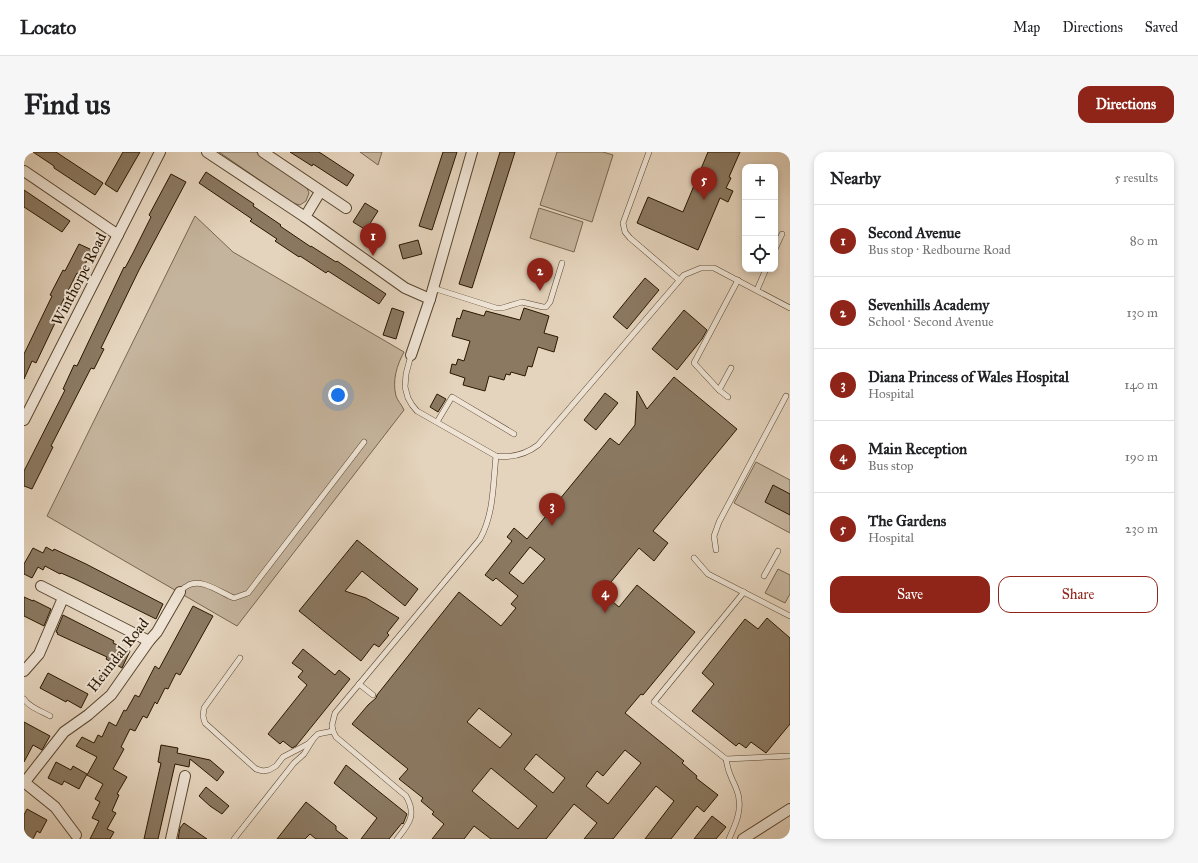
<!DOCTYPE html>
<meta charset="utf-8">
<style>
:root{--surface:#fff;--page:#f6f6f6;--text:#202124;--muted:#757577;--line:#e0e0e0;--accent:#8f2418}
body{margin:0;font-family:"IM FELL Great Primer",serif;background:var(--page);color:var(--text)}
.controls{position:absolute;right:12px;top:12px;display:grid;overflow:hidden;border-radius:8px;box-shadow:0 2px 6px #0003}
.controls button{width:36px;height:36px;display:grid;place-items:center;padding:0;border:0;border-bottom:1px solid var(--line);background:var(--surface);color:var(--text);font:20px sans-serif}
.you{position:absolute;left:314px;top:243px;width:14px;height:14px;margin:-10px;border:3px solid #fff;border-radius:50%;background:#1a73e8;box-shadow:0 0 0 6px #1a73e833}
.badge{display:grid;place-items:center;width:26px;height:26px;border-radius:50%;background:var(--accent);color:#fff;font-size:13px;font-weight:700}
.pin{position:absolute;translate:-50% -33px;filter:drop-shadow(0 1px 2px #0008)}
.pin::after{content:'';position:absolute;top:21px;width:14px;height:12px;background:inherit;clip-path:polygon(0 0,100% 0,50% 100%)}
.list{margin:0;padding:0;list-style:none}
h2{display:flex;justify-content:space-between;align-items:center;height:52px;margin:0;padding:0 16px;font-size:17px}
h2 small{font-size:13px;font-weight:400;color:var(--muted)}
.list li{display:grid;grid-template-columns:26px 1fr auto;gap:12px;align-items:center;box-sizing:border-box;height:72px;padding:0 16px;border-top:1px solid var(--line)}
.list b{display:block;font-size:15px;white-space:nowrap}
.list p{margin:0;font-size:13px;white-space:nowrap;color:var(--muted)}
.list em{font-size:13px;font-style:normal;color:var(--muted)}
.actions{display:flex;gap:8px;padding:12px 16px}
.actions a{flex:1;padding:9px 0;border:1px solid var(--accent);border-radius:12px;text-align:center;font-size:14px;color:var(--accent)}
.actions .main{background:var(--accent);color:#fff}
.icon{flex:none;width:22px;height:22px;fill:none;stroke:currentColor;stroke-width:2;stroke-linecap:round;stroke-linejoin:round}
.map{position:relative;flex:none;width:766px;height:687px;overflow:hidden;border-radius:12px}
header{display:flex;align-items:center;gap:24px;box-sizing:border-box;height:56px;padding:0 20px;background:var(--surface);border-bottom:1px solid var(--line)}
header strong{font-size:19px}
nav{display:flex;gap:22px;margin-inline-start:auto;font-size:14px}
.intro{display:flex;align-items:center;justify-content:space-between;box-sizing:border-box;height:96px;padding:0 24px}
h1{margin:0;font-size:28px}
.button{padding:10px 18px;border-radius:12px;background:var(--accent);color:#fff;font-size:14px;font-weight:700}
main{display:flex;gap:24px;padding:0 24px}
aside{flex:1;background:var(--surface);border-radius:12px;box-shadow:0 2px 6px #0003}
.map>svg:first-child{display:block}
</style>
<header>
<strong>Locato</strong>
<nav><a>Map</a><a>Directions</a><a>Saved</a></nav>
</header>
<div class="intro"><h1>Find us</h1><a class="button">Directions</a></div>
<main>
<div class="map">
<svg width="766" height="687" viewBox="0 0 766 687">
<rect width="100%" height="100%" fill="#e5d4bd"/>
<filter id="stains"><feTurbulence type="fractalNoise" baseFrequency=".005" numOctaves="4"/><feColorMatrix values="0 0 0 0 .2 0 0 0 0 .09 0 0 0 0 .02 0 0 0 .5 -.17"/></filter>
<radialGradient id="worn" r=".72"><stop offset=".6" stop-color="#630" stop-opacity="0"/><stop offset="1" stop-color="#630" stop-opacity=".3"/></radialGradient>
<g fill="#c5b49d" stroke="#78664e">
<polygon points="195,0 232,0 283,36 285,41 282,49 276,53 269,51"/>
<polygon points="336,0 358,0 354,13"/>
<polygon points="533,0 579,0 589,3 568,70 516,53"/>
<polygon points="515,56 559,70 550,100 506,86"/>
<path d="M171 64 209 100 380 200C373 213 368 228 372 244 373 248 378 253 380 258L213 474 23 364Z"/>
<polygon points="732,310 766,328 766,381 710,351"/>
<polygon points="754,417 766,423 766,442 761,451 741,441"/>
</g>
<g fill="#8b7962" stroke="#2a1700" fill-rule="evenodd">
<polygon points="9,0 32,0 79,31 71,43 30,16 30,14"/>
<polygon points="99,0 116,0 93,40 81,32"/>
<polygon points="266,0 295,0 330,23 323,34 289,12 288,14"/>
<polygon points="419,0 433,0 408,78 395,74"/>
<polygon points="476,0 491,0 448,136 435,132"/>
<polygon points="684,0 716,0 705,25 707,26 702,36 709,39 704,50 696,46 674,98 613,71 624,45 659,60"/>
<polygon points="182,20 230,52 229,54 257,73 256,74 287,95 287,94 312,110 313,109 362,142 355,152 304,119 302,121 276,104 275,105 251,89 253,87 226,69 228,67 175,31"/>
<polygon points="147,22 162,30 115,118 77,196 80,197 70,217 67,216 27,294 29,295 8,337 0,334 0,319 41,238 39,237 50,213 53,214 100,115 101,116 109,101 127,65 125,63"/>
<polygon points="0,38 46,69 38,80 0,55"/>
<polygon points="341,51 354,59 342,78 329,70"/>
<polygon points="394,88 398,102 379,107 375,93"/>
<polygon points="55,92 68,98 56,123 53,121 37,153 39,154 12,211 8,209 0,227 0,202 28,144 26,143 39,118 41,119"/>
<polygon points="621,126 635,138 603,177 589,165"/>
<polygon points="368,156 380,160 372,187 359,183"/>
<polygon points="500,156 525,164 520,181 534,185 530,200 514,195 508,215 504,214 501,224 487,220 486,223 482,222 480,228 465,224 461,239 439,233 441,226 426,221 428,212 432,213 434,207 440,209 446,189 428,184 433,166 436,167 439,158 460,164 462,159 496,168"/>
<polygon points="660,158 683,178 678,187 653,218 628,197"/>
<path d="M650 225 713 277 629 379 644 391 630 409 615 396 578 441 595 455 613 433 671 480 619 543 617 542 601 561 660 609 658 611 673 624 672 626 694 643 680 660 673 654 647 687H621L650 649 632 634 589 687H560L573 671 550 652 522 687H467L450 674 440 687H408L420 672 408 662 410 660 397 649 399 646 375 627 384 617 328 572 344 553 352 546 353 543 435 440 477 474 492 456 487 452 494 444 472 426 469 429 461 423 488 389 483 385 490 376 503 387 586 286 595 293 611 273 613 239 623 257ZM506 395 521 407 499 432 485 421ZM455 556 488 582 476 596 443 570ZM601 598 617 611 584 652 562 634 573 619 579 624ZM512 602 541 626 529 641 500 617ZM467 616 513 654 494 677 448 639Z"/>
<polygon points="581,241 594,251 572,278 560,268"/>
<polygon points="413,242 422,247 414,260 406,255"/>
<polygon points="749,333 766,342 766,363 741,350"/>
<polygon points="333,388 394,437 381,454 338,419 321,439 342,446 375,466 363,481 365,483 355,495 350,492 337,509 275,459"/>
<polygon points="22,395 29,399 30,397 62,412 139,452 132,467 53,428 37,421 36,422 21,414 19,418 14,415 8,426 0,422 0,412 9,396 19,401"/>
<polygon points="0,445 9,449 9,448 27,457 20,474 0,464"/>
<polygon points="169,454 189,464 156,523 152,521 144,537 141,536 133,552 131,550 123,566 119,564 111,579 106,577 97,595 100,597 89,617 103,625 93,642 95,643 88,659 92,661 83,677 90,680 86,687 66,687 75,669 68,666 76,650 71,647 79,632 63,623 73,605 52,594 58,585 70,591 74,583 78,585 85,570 92,574 100,558 102,559 111,543 115,545 131,514 135,517"/>
<polygon points="39,463 90,489 89,491 106,499 98,516 82,507 83,505 33,482 34,481 32,480"/>
<polygon points="743,466 766,486 766,572 742,601 727,590 722,596 715,591 712,594 668,559 690,532 678,521 721,467 734,477"/>
<polygon points="279,497 311,523 315,518 326,527 272,594 268,596 259,589 256,592 244,582 283,533 274,525 279,519 268,511"/>
<polygon points="24,521 64,542 57,556 43,548 42,550 16,536"/>
<polygon points="0,570 26,584 18,598 9,593 0,610"/>
<polygon points="137,593 154,596 153,601 186,608 200,620 193,629 166,607 165,615 151,612 134,687 120,687 137,611 134,610"/>
<polygon points="32,610 47,618 49,614 63,622 55,637 40,629 38,633 24,626"/>
<polygon points="322,613 383,662 379,672 378,671 365,687 337,687 353,666 310,631"/>
<polygon points="182,635 205,654 198,662 186,654 175,644"/>
<polygon points="282,650 312,674 312,678 324,687 292,687 286,682 281,687 253,687"/>
<polygon points="3,657 23,668 16,681 13,679 9,687 0,687 0,663"/>
<polygon points="688,664 702,675 692,687 670,687"/>
<polygon points="160,671 170,678 183,687 154,687 156,676"/>
</g>
<g fill="none" stroke-linecap="round" stroke-linejoin="round">
<g stroke="#59462f" stroke-width="6">
<g id="service">
<polyline points="625,0 599,71 601,80 606,86 655,128"/>
<polyline points="751,97 758,82"/>
<polyline points="409,136 472,156 478,156 498,150 519,155 522,155 526,150 538,111"/>
<polyline points="733,138 742,117"/>
<path d="M387 203 382 222 381 235 384 246 388 253 393 259 472 304C488 306 501 303 514 293L660 123 677 116H690L766 156"/>
<polyline points="695,238 707,216"/>
<polyline points="704,245 695,238 670,211 714,128"/>
<polyline points="413,270 428,245 490,282"/>
<polyline points="692,398 690,384 695,370 762,244"/>
<polyline points="670,406 684,422 766,464"/>
<polyline points="740,424 754,399"/>
<path d="M156 440C158 438 160 435 163 434 177 425 197 441 210 446L224 441 340 290"/>
<polyline points="216,506 180,556 179,564 181,571 232,617 239,619 245,618 252,614 259,605 284,592 290,586"/>
<polyline points="335,532 349,543"/>
<path d="M0 547C5 555 17 559 26 564"/>
<polyline points="702,607 766,604"/>
<polyline points="210,687 270,611 280,602 290,586 294,582 309,579"/>
<path d="M373 687C385 672 393 663 382 644L312 585 309 579 308 573 311 561 456 387C470 362 469 332 472 304"/>
<path d="M705 687C710 675 717 662 715 648 715 639 709 631 706 622 704 618 703 612 702 607L630 550 720 440"/>
</g>
</g>
<g stroke="#59462f" stroke-width="12">
<g id="minor">
<polyline points="183,0 281,65 381,136 406,147"/>
<polyline points="239,0 322,56"/>
<polyline points="0,19 94,83"/>
<polyline points="281,65 296,40"/>
<polyline points="387,203 406,147 448,0"/>
<polyline points="0,268 136,0"/>
<polyline points="17,434 125,489"/>
<polyline points="0,519 15,502 39,446"/>
<polyline points="0,630 31,655 52,683"/>
<polyline points="0,631 40,580 64,563 87,543 125,489 133,480 156,440"/>
<polyline points="147,687 161,624"/>
<polyline points="719,687 766,657"/>
</g>
</g>
<use href="#service" stroke="#eee3d4" stroke-width="5"/>
<use href="#minor" stroke="#eee3d4" stroke-width="10"/>
</g>
<g text-anchor="middle" stroke-width="4" stroke-linejoin="round" paint-order="stroke">
<g font-size="15" fill="#2a1700" stroke="#eee3d4">
<text transform="translate(55 127) rotate(-63)" y="5">Winthorpe Road</text>
<text transform="translate(94 503) rotate(-52)" y="5">Heimdal Road</text>
</g>
</g>
<rect width="100%" height="100%" filter="url(#stains)"/>
<rect width="100%" height="100%" fill="url(#worn)"/>
</svg>
<div class="controls">
<button>+</button>
<button>−</button>
<button><svg class="icon" aria-label="locate" viewBox="0 0 24 24"><circle cx="12" cy="12" r="6"/><path d="M12 2v4M12 18v4M2 12h4M18 12h4"/></svg></button>
</div>
<div class="you"></div>
<div class="pin badge" style="left:349px;top:104px">1</div>
<div class="pin badge" style="left:516px;top:139px">2</div>
<div class="pin badge" style="left:528px;top:374px">3</div>
<div class="pin badge" style="left:581px;top:461px">4</div>
<div class="pin badge" style="left:680px;top:48px">5</div>
</div>
<aside>
<h2>Nearby<small>5 results</small></h2>
<ul class="list">
<li><span class="badge">1</span><div><b>Second Avenue</b><p>Bus stop · Redbourne Road</p></div><em>80 m</em></li>
<li><span class="badge">2</span><div><b>Sevenhills Academy</b><p>School · Second Avenue</p></div><em>130 m</em></li>
<li><span class="badge">3</span><div><b>Diana Princess of Wales Hospital</b><p>Hospital</p></div><em>140 m</em></li>
<li><span class="badge">4</span><div><b>Main Reception</b><p>Bus stop</p></div><em>190 m</em></li>
<li><span class="badge">5</span><div><b>The Gardens</b><p>Hospital</p></div><em>230 m</em></li>
</ul>
<div class="actions"><a class="main">Save</a><a>Share</a></div>
</aside>
</main>
